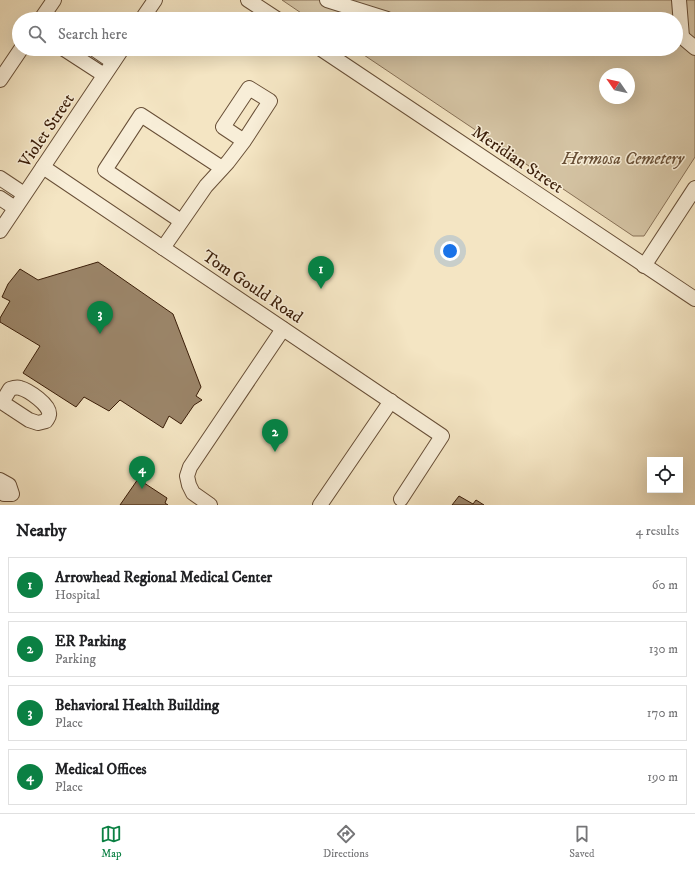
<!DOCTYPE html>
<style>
:root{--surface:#fff;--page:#f2f2f2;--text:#202124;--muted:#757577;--line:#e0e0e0;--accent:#0b8043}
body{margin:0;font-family:"IM FELL DW Pica",serif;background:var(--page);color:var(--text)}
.controls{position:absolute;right:12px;bottom:12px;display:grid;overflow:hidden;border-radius:0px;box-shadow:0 4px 16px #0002}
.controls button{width:36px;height:36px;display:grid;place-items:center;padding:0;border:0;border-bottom:1px solid var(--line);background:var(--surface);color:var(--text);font:20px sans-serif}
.compass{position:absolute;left:599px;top:68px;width:36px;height:36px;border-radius:50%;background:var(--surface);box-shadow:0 4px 16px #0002;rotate:304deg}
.you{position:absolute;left:450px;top:251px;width:14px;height:14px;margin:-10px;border:3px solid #fff;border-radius:50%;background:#1a73e8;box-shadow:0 0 0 6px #1a73e833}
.badge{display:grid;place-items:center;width:26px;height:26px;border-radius:50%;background:var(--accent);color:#fff;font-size:13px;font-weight:700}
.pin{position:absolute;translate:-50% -33px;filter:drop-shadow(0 1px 2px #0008)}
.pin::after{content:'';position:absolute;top:21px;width:14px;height:12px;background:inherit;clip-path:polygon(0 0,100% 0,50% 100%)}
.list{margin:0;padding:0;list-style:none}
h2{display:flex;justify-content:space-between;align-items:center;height:52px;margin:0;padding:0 16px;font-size:17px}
h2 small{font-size:13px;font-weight:400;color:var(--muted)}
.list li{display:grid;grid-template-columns:26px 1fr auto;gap:12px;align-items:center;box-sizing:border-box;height:56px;margin:0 8px 8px;padding:0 8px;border:1px solid var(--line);border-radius:0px}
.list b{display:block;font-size:15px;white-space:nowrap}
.list p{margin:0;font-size:13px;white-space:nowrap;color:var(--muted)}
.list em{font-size:13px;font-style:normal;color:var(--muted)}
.icon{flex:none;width:22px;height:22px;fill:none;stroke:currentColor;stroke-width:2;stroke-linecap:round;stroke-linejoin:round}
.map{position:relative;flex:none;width:695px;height:505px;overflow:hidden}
.search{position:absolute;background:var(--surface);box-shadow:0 4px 16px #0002;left:12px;right:12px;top:12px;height:44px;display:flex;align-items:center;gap:10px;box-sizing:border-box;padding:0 14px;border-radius:22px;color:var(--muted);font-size:15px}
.sheet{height:308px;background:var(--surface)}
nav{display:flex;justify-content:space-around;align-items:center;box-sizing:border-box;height:56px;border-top:1px solid var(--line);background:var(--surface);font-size:11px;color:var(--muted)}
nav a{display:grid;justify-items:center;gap:2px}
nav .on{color:var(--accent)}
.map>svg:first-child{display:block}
</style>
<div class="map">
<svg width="695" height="505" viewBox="0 0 695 505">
<rect width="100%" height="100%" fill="#f4e5c3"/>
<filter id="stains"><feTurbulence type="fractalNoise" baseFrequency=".005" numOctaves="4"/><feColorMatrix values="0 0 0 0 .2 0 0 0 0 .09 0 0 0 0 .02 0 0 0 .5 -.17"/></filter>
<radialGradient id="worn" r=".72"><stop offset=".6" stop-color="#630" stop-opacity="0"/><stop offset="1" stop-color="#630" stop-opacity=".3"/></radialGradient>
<path fill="#d4c3a3" stroke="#877056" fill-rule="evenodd" d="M282 0H695V157L644 236H633L355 49H676V19H310ZM605 74H629V98H605Z"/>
<g fill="#9b8569" stroke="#3a1d08">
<polygon points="98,262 173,314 201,387 196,396 202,400 194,405 181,424 169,416 163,428 120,400 109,411 84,397 76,407 23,373 40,346 0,322 0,318 10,301 2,297 8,284 20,269 38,280"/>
<polygon points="138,479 167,498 165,503 168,505 120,505"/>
<polygon points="459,496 473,504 476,500 484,505 452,505"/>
</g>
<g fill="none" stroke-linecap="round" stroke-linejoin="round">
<g stroke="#684f37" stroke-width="16">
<g id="minor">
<polyline points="248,0 277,19"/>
<polyline points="327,0 387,19"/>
<polyline points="679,0 682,37"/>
<polyline points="41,19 54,0"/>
<polyline points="142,19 155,0"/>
<polyline points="676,36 682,37 695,48"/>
<polyline points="64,49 104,75"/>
<polyline points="94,49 113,62"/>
<polyline points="321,49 695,299"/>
<polyline points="0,80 21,49"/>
<polyline points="43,167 442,436 401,499"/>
<polyline points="0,178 24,194"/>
<polyline points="0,198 15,208"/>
<polyline points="181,221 105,170 141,115 222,168"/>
<polyline points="0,231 122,49"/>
<polyline points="163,248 206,186 228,162 244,141 270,101 249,88 223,127 244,141"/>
<polyline points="644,266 695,188"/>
<path d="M0 401 29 420 38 423 46 421C47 419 49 417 49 415 51 405 28 390 20 388 17 387 13 388 10 389L2 402"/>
<polyline points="0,480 9,485 12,494 4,494 0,491"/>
<polyline points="210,505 193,493 189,485 187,476 190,467 283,329"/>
<polyline points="320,505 391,401"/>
</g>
</g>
<use href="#minor" stroke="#f8eed8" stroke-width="14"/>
</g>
<g text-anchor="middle" stroke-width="3" stroke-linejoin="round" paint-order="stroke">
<g font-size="17" fill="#3a1d08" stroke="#f8eed8">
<text transform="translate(46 130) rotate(-56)" y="6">Violet Street</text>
<text transform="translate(518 159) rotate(34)" y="6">Meridian Street</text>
<text transform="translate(253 286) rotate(34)" y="6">Tom Gould Road</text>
</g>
<g font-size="17" font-style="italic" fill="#684f36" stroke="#f8eed8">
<text x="623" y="164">Hermosa Cemetery</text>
</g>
</g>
<rect width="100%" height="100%" filter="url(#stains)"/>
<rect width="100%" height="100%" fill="url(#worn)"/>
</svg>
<div class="controls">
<button><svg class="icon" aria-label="locate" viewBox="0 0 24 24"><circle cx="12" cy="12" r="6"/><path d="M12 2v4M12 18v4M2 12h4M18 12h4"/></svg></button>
</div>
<svg class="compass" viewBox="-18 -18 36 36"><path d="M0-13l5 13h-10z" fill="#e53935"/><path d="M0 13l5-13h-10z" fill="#757577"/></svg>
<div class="you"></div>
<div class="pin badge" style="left:321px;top:289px">1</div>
<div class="pin badge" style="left:275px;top:452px">2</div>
<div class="pin badge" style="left:100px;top:334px">3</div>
<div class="pin badge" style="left:142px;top:489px">4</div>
<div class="search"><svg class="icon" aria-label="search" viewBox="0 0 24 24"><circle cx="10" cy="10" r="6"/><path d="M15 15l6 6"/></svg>Search here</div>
</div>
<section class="sheet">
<h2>Nearby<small>4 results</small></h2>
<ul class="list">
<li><span class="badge">1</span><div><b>Arrowhead Regional Medical Center</b><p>Hospital</p></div><em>60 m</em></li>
<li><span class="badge">2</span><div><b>ER Parking</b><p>Parking</p></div><em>130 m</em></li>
<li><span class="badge">3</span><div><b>Behavioral Health Building</b><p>Place</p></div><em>170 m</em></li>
<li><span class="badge">4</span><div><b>Medical Offices</b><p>Place</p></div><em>190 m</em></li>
</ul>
</section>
<nav>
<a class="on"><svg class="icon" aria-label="map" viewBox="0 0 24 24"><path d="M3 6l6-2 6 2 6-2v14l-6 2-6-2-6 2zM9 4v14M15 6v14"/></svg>Map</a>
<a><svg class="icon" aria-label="directions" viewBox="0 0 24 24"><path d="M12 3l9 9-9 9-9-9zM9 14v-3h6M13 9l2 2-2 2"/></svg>Directions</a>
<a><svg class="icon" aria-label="saved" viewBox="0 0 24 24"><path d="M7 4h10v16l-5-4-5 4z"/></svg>Saved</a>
</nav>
